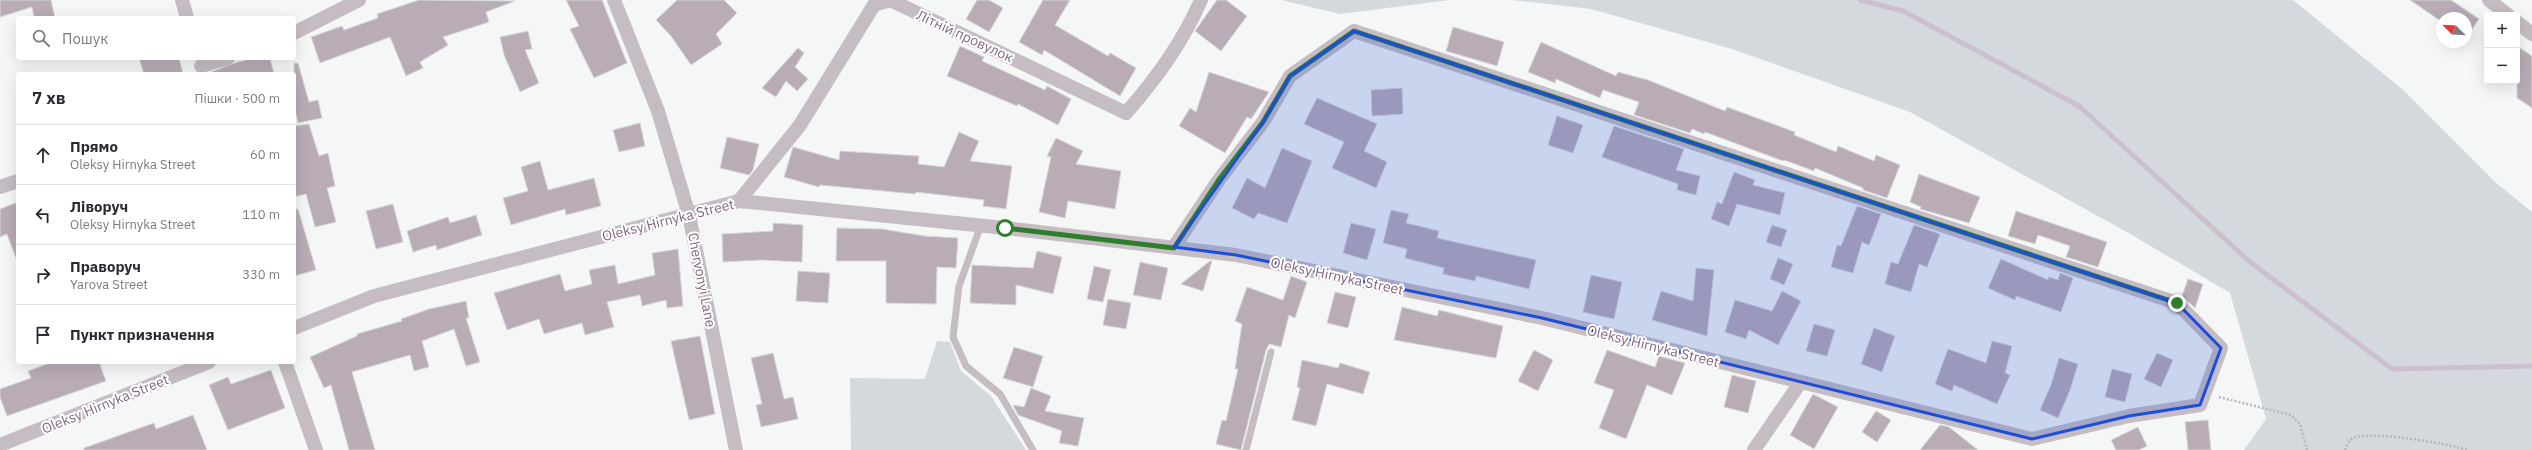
<!DOCTYPE html>
<html lang="uk">
<meta charset="utf-8">
<style>
:root{--surface:#fff;--page:#f2f2f3;--text:#2b2b33;--muted:#7c7c81;--line:#e1e1e2}
body{margin:0;font-family:"IBM Plex Sans",sans-serif;background:var(--page);color:var(--text)}
.controls{position:absolute;right:12px;top:12px;display:grid;overflow:hidden;border-radius:4px;box-shadow:0 4px 16px #0002}
.controls button{width:36px;height:36px;display:grid;place-items:center;padding:0;border:0;border-bottom:1px solid var(--line);background:var(--surface);color:var(--text);font:20px sans-serif}
.compass{position:absolute;left:2436px;top:12px;width:36px;height:36px;border-radius:50%;background:var(--surface);box-shadow:0 4px 16px #0002;rotate:294deg}
.stop{position:absolute;width:12px;height:12px;margin:-9px;border:3px solid #2f7e2e;border-radius:50%;background:#fff}
.stop.end{background:#2f7e2e;border-color:#fff;box-shadow:0 1px 4px #0008}
.list{margin:0;padding:0;list-style:none}
h2{display:flex;justify-content:space-between;align-items:center;height:52px;margin:0;padding:0 16px;font-size:17px}
h2 small{font-size:13px;font-weight:400;color:var(--muted)}
.list li{display:grid;grid-template-columns:26px 1fr auto;gap:12px;align-items:center;box-sizing:border-box;height:60px;padding:0 16px;border-top:1px solid var(--line)}
.list b{display:block;font-size:15px;white-space:nowrap}
.list p{margin:0;font-size:13px;white-space:nowrap;color:var(--muted)}
.list em{font-size:13px;font-style:normal;color:var(--muted)}
.icon{flex:none;width:22px;height:22px;fill:none;stroke:currentColor;stroke-width:2;stroke-linecap:round;stroke-linejoin:round}
.map{position:relative;flex:none;width:2532px;height:450px;overflow:hidden}
.search{position:absolute;background:var(--surface);box-shadow:0 4px 16px #0002;left:16px;top:16px;width:280px;height:44px;display:flex;align-items:center;gap:10px;box-sizing:border-box;padding:0 14px;border-radius:4px;color:var(--muted);font-size:15px}
.panel{position:absolute;background:var(--surface);box-shadow:0 4px 16px #0002;left:16px;top:72px;width:280px;height:292px;border-radius:4px}
.map>svg:first-child{display:block}
</style>
<div class="map">
<svg width="2532" height="450" viewBox="0 0 2532 450">
<rect width="100%" height="100%" fill="#f4f7f6"/>
<g fill="#d3d9dc">
<polygon points="1281,0 1450,0 1340,14"/>
<polygon points="1512,0 2293,0 2402,89 2495,182 2532,212 2532,450 2244,450 2266,419 2230,293 2132,235 1910,112 1732,49 1591,9"/>
<polygon points="937,341 950,342 961,371 991,396 1026,450 851,450 850,378 925,379"/>
</g>
<g fill="none" stroke-linecap="round" stroke-linejoin="round">
<polyline stroke="#cdc0ce" stroke-width="5" points="1860,0 1903,11 2079,106 2250,262 2392,369 2532,366"/>
</g>
<g fill="#b9acb7" stroke="#d6d8d8">
<polygon points="0,0 51,0 55,18 34,18 32,7 0,17"/>
<polygon points="419,0 515,1 486,12 489,22 443,37 448,45 420,62 423,68 406,76 390,37 320,63 311,37 342,26 344,30 378,18 377,14"/>
<polygon points="566,0 602,0 627,63 594,78 570,29 579,26"/>
<polygon points="677,0 724,0 737,13 716,34 722,44 691,65 671,36 656,20"/>
<polygon points="977,0 989,0 1003,8 989,32 966,19"/>
<polygon points="1043,0 1070,0 1055,25 1108,56 1110,53 1136,68 1120,96 1044,50 1042,55 1019,42"/>
<polygon points="1217,0 1226,0 1247,16 1221,51 1195,31"/>
<polygon points="2410,0 2451,0 2479,19 2466,38 2466,18 2442,18 2442,22"/>
<polygon points="1453,27 1504,42 1497,66 1446,51"/>
<polygon points="528,31 532,49 525,50 539,83 520,92 504,55 500,37"/>
<polygon points="1541,42 1616,76 1618,72 1648,80 1725,111 1727,107 1795,132 1794,135 1836,152 1838,146 1874,161 1876,155 1900,165 1887,198 1863,190 1863,188 1815,168 1814,171 1784,160 1783,161 1705,132 1704,134 1692,129 1690,133 1634,115 1639,102 1603,90 1600,98 1556,79 1555,83 1528,72"/>
<polygon points="960,46 984,57 982,61 1045,90 1047,86 1071,99 1058,125 1018,104 1017,106 947,76"/>
<polygon points="2517,46 2532,56 2532,108 2517,98"/>
<polygon points="798,48 804,53 795,67 808,79 797,91 786,81 776,97 762,88"/>
<polygon points="139,58 179,58 183,74 144,74"/>
<polygon points="254,58 270,58 274,74 211,74 211,72 235,63"/>
<polygon points="294,63 298,63 309,102 318,100 322,118 298,123 294,106"/>
<polygon points="1209,72 1269,92 1251,119 1247,117 1225,153 1179,126 1190,108 1196,112"/>
<polygon points="1402,88 1403,114 1372,116 1371,90"/>
<polygon points="1317,98 1377,124 1364,151 1387,162 1376,188 1332,168 1344,142 1304,124"/>
<polygon points="1557,116 1583,125 1573,153 1548,145"/>
<polygon points="640,123 645,146 619,152 613,130"/>
<polygon points="309,124 319,156 328,153 335,186 327,188 336,222 315,227 306,194 294,197 294,126"/>
<polygon points="1614,126 1684,149 1676,170 1700,176 1696,195 1677,190 1678,184 1602,157"/>
<polygon points="959,132 979,141 970,161 1012,166 1006,209 983,206 984,200 916,192 915,194 820,185 819,187 784,177 793,147 839,160 840,151 919,156 918,164 944,167"/>
<polygon points="727,137 759,144 753,170 749,175 720,168"/>
<polygon points="1056,138 1083,151 1076,164 1121,171 1115,209 1068,201 1065,218 1039,212 1051,157 1047,156"/>
<polygon points="1282,148 1312,161 1287,223 1258,213 1254,219 1232,208 1247,178 1265,188"/>
<polygon points="540,161 548,190 594,178 601,206 566,215 565,209 511,225 503,198 528,191 521,167"/>
<polygon points="1734,172 1755,180 1753,185 1785,193 1780,215 1737,204 1729,226 1711,219 1717,202 1722,204"/>
<polygon points="1919,174 1980,197 1969,223 1920,209 1921,207 1910,202"/>
<polygon points="18,202 18,261 17,261 7,234 0,237 0,209"/>
<polygon points="393,204 403,242 376,249 366,211"/>
<polygon points="1857,206 1881,214 1869,245 1862,242 1853,273 1831,267 1837,245 1841,246"/>
<polygon points="294,209 298,209 316,270 294,276"/>
<polygon points="1391,210 1409,214 1406,223 1439,231 1437,238 1536,260 1529,289 1476,276 1475,281 1443,274 1444,268 1405,258 1407,249 1383,243"/>
<polygon points="2016,211 2107,242 2098,267 2066,257 2070,246 2038,235 2035,244 2008,236"/>
<polygon points="476,215 482,235 437,250 436,245 413,252 407,231 448,217 450,223"/>
<polygon points="773,223 803,225 802,262 761,260 723,262 722,234 773,231"/>
<polygon points="1351,223 1376,229 1367,260 1343,253"/>
<polygon points="1772,225 1787,230 1781,247 1766,242"/>
<polygon points="1914,225 1940,234 1927,267 1919,264 1911,292 1885,284 1891,262 1898,264"/>
<polygon points="837,228 882,229 925,236 958,238 956,268 937,267 936,304 886,303 886,261 836,261"/>
<polygon points="678,249 683,306 667,308 666,300 642,306 640,295 607,302 614,327 585,335 582,323 544,334 539,319 507,330 494,293 560,274 565,291 592,284 589,270 615,265 618,284 655,275 652,253"/>
<polygon points="1037,251 1062,257 1053,294 1016,285 1016,305 970,303 972,265 1033,268"/>
<polygon points="1778,258 1793,264 1784,285 1770,279"/>
<polygon points="2001,259 2048,280 2049,277 2058,280 2060,273 2073,278 2061,312 2016,296 2015,300 1988,288"/>
<polygon points="1210,261 1212,261 1203,291 1181,284"/>
<polygon points="1140,262 1168,268 1161,300 1133,295"/>
<polygon points="1094,266 1111,270 1103,302 1087,299"/>
<polygon points="1696,268 1714,270 1707,336 1652,320 1661,291 1693,301"/>
<polygon points="798,271 830,273 828,303 796,301"/>
<polygon points="1591,275 1622,282 1614,319 1583,312"/>
<polygon points="1291,276 1307,282 1295,318 1289,315 1281,347 1269,344 1266,350 1241,450 1216,444 1222,420 1226,421 1238,369 1235,369 1242,324 1235,321 1247,287 1283,300"/>
<polygon points="2188,279 2203,284 2195,308 2182,296"/>
<polygon points="1782,291 1801,301 1778,345 1749,330 1746,339 1725,332 1735,300 1772,311"/>
<polygon points="1335,292 1356,297 1348,328 1327,323"/>
<polygon points="1108,299 1131,303 1126,329 1103,325"/>
<polygon points="466,301 469,318 466,318 480,362 466,366 454,329 422,341 429,367 414,371 410,355 352,372 375,450 349,450 331,385 324,388 310,357 357,336 357,334 402,321 401,319 429,309"/>
<polygon points="1402,307 1437,316 1439,310 1503,326 1496,358 1394,340"/>
<polygon points="1814,324 1835,330 1827,356 1806,351"/>
<polygon points="1874,328 1895,336 1882,372 1861,364"/>
<polygon points="700,336 715,414 689,420 671,341"/>
<polygon points="1992,341 2012,346 2005,373 2010,375 1997,404 1954,385 1952,391 1935,384 1948,349 1986,363"/>
<polygon points="1014,347 1043,356 1033,387 1003,378"/>
<polygon points="1534,350 1553,360 1538,391 1518,381"/>
<polygon points="1607,350 1655,367 1659,356 1685,363 1672,395 1647,385 1626,439 1599,428 1614,390 1594,383"/>
<polygon points="773,353 784,399 793,397 798,419 761,427 756,405 762,404 751,358"/>
<polygon points="2157,353 2173,360 2161,387 2144,379"/>
<polygon points="2059,358 2078,364 2070,390 2058,418 2040,410 2051,385"/>
<polygon points="1302,360 1338,368 1340,363 1370,372 1363,394 1327,384 1316,426 1292,420 1300,388 1297,387"/>
<polygon points="52,362 99,362 106,381 7,416 0,397 0,389 31,378 28,371"/>
<polygon points="2112,369 2132,374 2125,402 2105,397"/>
<polygon points="271,370 285,408 228,430 209,385 228,377 231,384"/>
<polygon points="1732,375 1756,381 1748,413 1724,407"/>
<polygon points="1031,388 1051,396 1045,411 1084,418 1078,446 1059,443 1062,431 1018,415 1013,405 1024,407"/>
<polygon points="1813,394 1838,407 1814,449 1790,435"/>
<polygon points="1876,411 1891,420 1877,442 1862,432"/>
<polygon points="193,415 207,450 84,450 84,448 154,423 156,429"/>
<polygon points="2208,420 2211,450 2188,450 2185,422"/>
<polygon points="1940,425 1949,427 1978,450 1920,450"/>
<polygon points="2138,427 2147,446 2139,450 2116,450 2111,440"/>
</g>
<g fill="none" stroke-linecap="round" stroke-linejoin="round">
<g stroke="#bcb6bb" stroke-width="2.5" stroke-dasharray="2 2" stroke-linecap="butt">
<polyline points="2219,397 2291,415 2300,424 2307,450"/>
<path d="M2345 450C2347 444 2350 438 2356 437 2377 432 2446 443 2467 450"/>
</g>
<g stroke="#c6bdc4" stroke-width="7">
<polyline points="981,225 959,286 953,337 966,366 1000,394 1033,450"/>
<polyline points="1246,450 1271,352"/>
</g>
<g stroke="#c6bdc4" stroke-width="14">
<polyline points="182,0 187,18"/>
<polyline points="614,0 658,111 689,215 736,450"/>
<polyline points="2489,0 2508,15"/>
<polyline points="2517,22 2532,34"/>
<polyline points="294,33 359,0"/>
<polyline points="201,66 228,58"/>
<polyline points="0,187 18,181"/>
<path d="M739 201 800 125 874 5 890 0 1126 113C1156 79 1183 42 1201 0"/>
<polyline points="294,328 374,296 739,201 1005,228 1236,255 1542,318 2032,439 2129,416 2200,405 2221,348 2177,303 1354,31 1290,76 1263,122 1218,181 1174,247"/>
<polyline points="285,362 316,450"/>
<polyline points="0,445 209,362"/>
<polyline points="1754,450 1800,383"/>
</g>
</g>
<g fill="none" stroke-linecap="round" stroke-linejoin="round">
<polyline stroke="#2f7e2e" stroke-width="5" points="1005,228 1174,248 1218,181 1263,122 1290,76 1354,31 2177,303"/>
</g>
<path fill="#1d4ed8" fill-opacity="0.2" stroke="#1d4ed8" stroke-width="3" stroke-linejoin="round" d="M1354 31 2177 303 2221 348 2200 405 2129 416 2032 439 1542 318 1236 255 1174 247 1263 122 1290 76Z"/>
<g text-anchor="middle" stroke-width="4" stroke-linejoin="round" paint-order="stroke">
<g font-size="14" fill="#856680" stroke="#fff">
<text transform="translate(965 36) rotate(25)" y="5">Літній провулок</text>
<text transform="translate(668 220) rotate(-14)" y="5">Oleksy Hirnyka Street</text>
<text transform="translate(1337 276) rotate(12)" y="5">Oleksy Hirnyka Street</text>
<text transform="translate(702 280) rotate(79)" y="5">Chervonyi Lane</text>
<text transform="translate(1653 346) rotate(14)" y="5">Oleksy Hirnyka Street</text>
<text transform="translate(105 404) rotate(-22)" y="5">Oleksy Hirnyka Street</text>
</g>
</g>
</svg>
<div class="controls">
<button>+</button>
<button>−</button>
</div>
<svg class="compass" viewBox="-18 -18 36 36"><path d="M0-13l5 13h-10z" fill="#e53935"/><path d="M0 13l5-13h-10z" fill="#7c7c81"/></svg>
<div class="stop" style="left:1005px;top:228px"></div>
<div class="stop end" style="left:2177px;top:303px"></div>
<div class="search"><svg class="icon" aria-label="search" viewBox="0 0 24 24"><circle cx="10" cy="10" r="6"/><path d="M15 15l6 6"/></svg>Пошук</div>
<section class="panel">
<h2>7 хв<small>Пішки · 500 m</small></h2>
<ul class="list">
<li><svg class="icon" aria-label="ahead" viewBox="0 0 24 24"><path d="M12 20V5M6 11l6-6 6 6"/></svg><div><b>Прямо</b><p>Oleksy Hirnyka Street</p></div><em>60 m</em></li>
<li><svg class="icon" aria-label="left" viewBox="0 0 24 24"><path d="M17 20v-9H6M10 6l-5 5 5 5"/></svg><div><b>Ліворуч</b><p>Oleksy Hirnyka Street</p></div><em>110 m</em></li>
<li><svg class="icon" aria-label="right" viewBox="0 0 24 24"><path d="M7 20v-9h11M14 6l5 5-5 5"/></svg><div><b>Праворуч</b><p>Yarova Street</p></div><em>330 m</em></li>
<li><svg class="icon" aria-label="arrive" viewBox="0 0 24 24"><path d="M6 21V4h12l-3 4 3 4H6"/></svg><div><b>Пункт призначення</b></div></li>
</ul>
</section>
</div>
